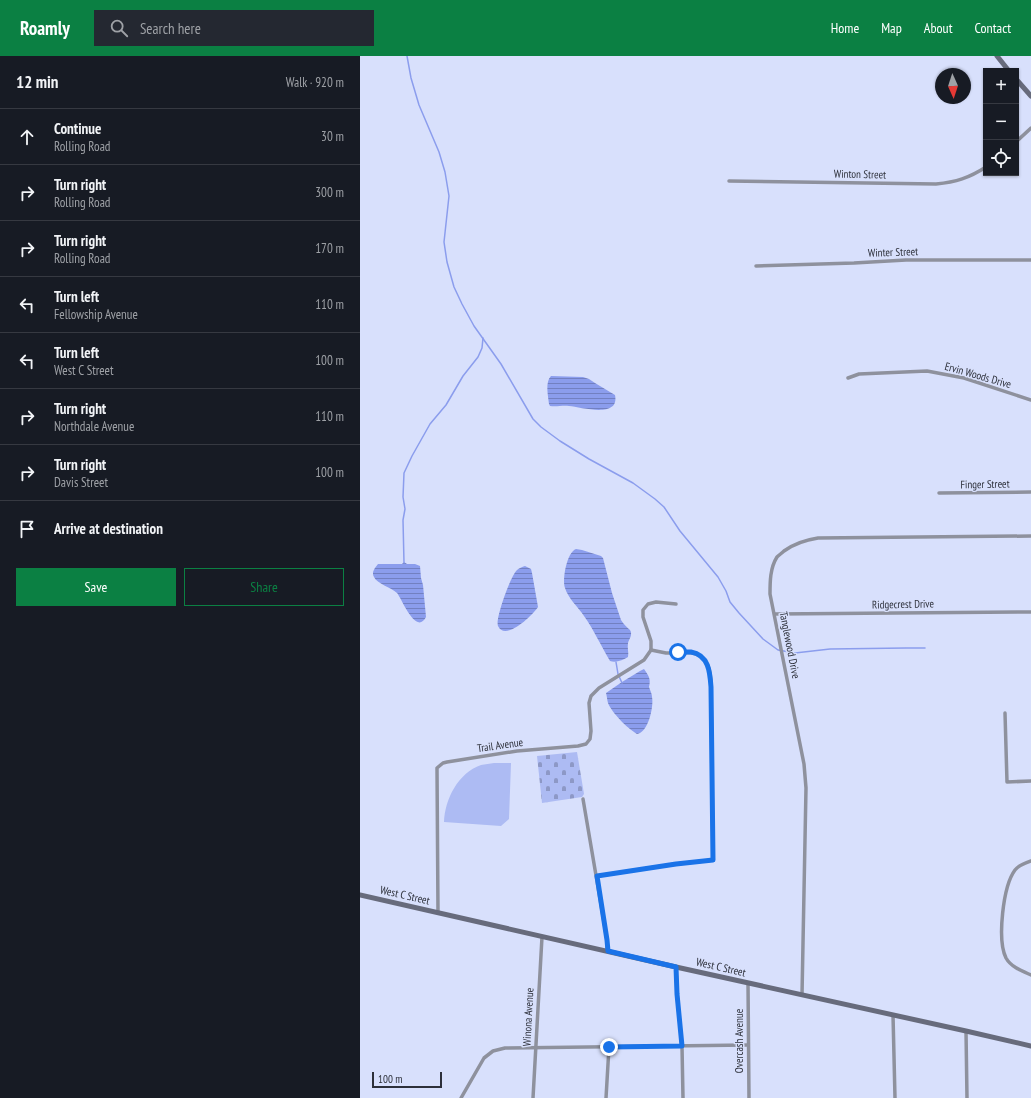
<!DOCTYPE html>
<meta charset="utf-8">
<style>
:root{--surface:#171b24;--page:#242831;--text:#f1f3f6;--muted:#9ea1a6;--line:#363941;--accent:#0b8043}
body{margin:0;font-family:"PT Sans Narrow",sans-serif;background:var(--page);color:var(--text)}
.controls{position:absolute;right:12px;top:12px;display:grid;overflow:hidden;border-radius:0px;box-shadow:0 1px 3px #0004}
.controls button{width:36px;height:36px;display:grid;place-items:center;padding:0;border:0;border-bottom:1px solid var(--line);background:var(--surface);color:var(--text);font:20px sans-serif}
.compass{position:absolute;left:575px;top:12px;width:36px;height:36px;border-radius:50%;background:var(--surface);box-shadow:0 1px 3px #0004;rotate:177deg}
.scale{position:absolute;left:12px;bottom:10px;width:70px;box-sizing:border-box;padding-left:4px;border:2px solid #2d303a;border-top:0;font-size:11px;line-height:14px;white-space:nowrap;color:#2d303a;-webkit-text-stroke:3px #d8e0fc;paint-order:stroke}
.stop{position:absolute;width:12px;height:12px;margin:-9px;border:3px solid #1a73e8;border-radius:50%;background:#fff}
.stop.end{background:#1a73e8;border-color:#fff;box-shadow:0 1px 4px #0008}
.list{margin:0;padding:0;list-style:none}
h2{display:flex;justify-content:space-between;align-items:center;height:52px;margin:0;padding:0 16px;font-size:17px}
h2 small{font-size:13px;font-weight:400;color:var(--muted)}
.list li{display:grid;grid-template-columns:26px 1fr auto;gap:12px;align-items:center;box-sizing:border-box;height:56px;padding:0 16px;border-top:1px solid var(--line)}
.list b{display:block;font-size:15px;white-space:nowrap}
.list p{margin:0;font-size:13px;white-space:nowrap;color:var(--muted)}
.list em{font-size:13px;font-style:normal;color:var(--muted)}
.actions{display:flex;gap:8px;padding:12px 16px}
.actions a{flex:1;padding:9px 0;border:1px solid var(--accent);border-radius:0px;text-align:center;font-size:14px;color:var(--accent)}
.actions .main{background:var(--accent);color:#fff}
.icon{flex:none;width:22px;height:22px;fill:none;stroke:currentColor;stroke-width:2;stroke-linecap:round;stroke-linejoin:round}
.map{position:relative;flex:none;width:671px;height:1042px;overflow:hidden}
header{display:flex;align-items:center;gap:24px;box-sizing:border-box;height:56px;padding:0 20px;background:var(--accent);color:#fff}
header strong{font-size:19px}
nav{display:flex;gap:22px;margin-inline-start:auto;font-size:14px}
.search{width:280px;height:36px;background:var(--page);display:flex;align-items:center;gap:10px;box-sizing:border-box;padding:0 14px;border-radius:0px;color:var(--muted);font-size:15px}
main{display:flex}
aside{flex:1;background:var(--surface)}
.map>svg:first-child{display:block}
</style>
<header>
<strong>Roamly</strong>
<div class="search"><svg class="icon" aria-label="search" viewBox="0 0 24 24"><circle cx="10" cy="10" r="6"/><path d="M15 15l6 6"/></svg>Search here</div>
<nav><a>Home</a><a>Map</a><a>About</a><a>Contact</a></nav>
</header>
<main>
<aside>
<h2>12 min<small>Walk · 920 m</small></h2>
<ul class="list">
<li><svg class="icon" aria-label="ahead" viewBox="0 0 24 24"><path d="M12 20V5M6 11l6-6 6 6"/></svg><div><b>Continue</b><p>Rolling Road</p></div><em>30 m</em></li>
<li><svg class="icon" aria-label="right" viewBox="0 0 24 24"><path d="M7 20v-9h11M14 6l5 5-5 5"/></svg><div><b>Turn right</b><p>Rolling Road</p></div><em>300 m</em></li>
<li><svg class="icon" aria-label="right" viewBox="0 0 24 24"><path d="M7 20v-9h11M14 6l5 5-5 5"/></svg><div><b>Turn right</b><p>Rolling Road</p></div><em>170 m</em></li>
<li><svg class="icon" aria-label="left" viewBox="0 0 24 24"><path d="M17 20v-9H6M10 6l-5 5 5 5"/></svg><div><b>Turn left</b><p>Fellowship Avenue</p></div><em>110 m</em></li>
<li><svg class="icon" aria-label="left" viewBox="0 0 24 24"><path d="M17 20v-9H6M10 6l-5 5 5 5"/></svg><div><b>Turn left</b><p>West C Street</p></div><em>100 m</em></li>
<li><svg class="icon" aria-label="right" viewBox="0 0 24 24"><path d="M7 20v-9h11M14 6l5 5-5 5"/></svg><div><b>Turn right</b><p>Northdale Avenue</p></div><em>110 m</em></li>
<li><svg class="icon" aria-label="right" viewBox="0 0 24 24"><path d="M7 20v-9h11M14 6l5 5-5 5"/></svg><div><b>Turn right</b><p>Davis Street</p></div><em>100 m</em></li>
<li><svg class="icon" aria-label="arrive" viewBox="0 0 24 24"><path d="M6 21V4h12l-3 4 3 4H6"/></svg><div><b>Arrive at destination</b></div></li>
</ul>
<div class="actions"><a class="main">Save</a><a>Share</a></div>
</aside>
<div class="map">
<svg width="671" height="1042" viewBox="0 0 671 1042">
<defs>
<pattern id="cemetery-stones" width="16" height="16" patternUnits="userSpaceOnUse"><rect width="16" height="16" fill="#adbbf3"/><path d="M2 7V4a2 2 0 0 1 4 0v3zM10 15v-3a2 2 0 0 1 4 0v3z" fill="#8d98c6"/></pattern>
<pattern id="water-rules" width="6" height="5" patternUnits="userSpaceOnUse"><rect width="6" height="5" fill="#8b9ded"/><path d="M0 2.5h6" fill="none" stroke="#7280c1"/></pattern>
</defs>
<rect width="100%" height="100%" fill="#d8e0fc"/>
<polygon fill="url(#cemetery-stones)" points="217,696 224,738 222,741 182,747 177,700"/>
<path fill="#adbbf3" d="M134 707H151L149 763 141 770 84 766C85 743 98 717 121 709 125 708 130 708 134 707Z"/>
<g fill="url(#water-rules)">
<path d="M191 320 223 321 229 323 235 327 255 339C260 363 221 351 209 350 203 349 197 351 190 350L189 348C188 339 185 326 191 320Z"/>
<path d="M216 493 222 494 241 500 243 502 252 537 261 564C264 569 267 571 270 574 273 579 269 583 268 587 267 592 269 596 268 601 263 604 256 607 250 605 241 590 234 574 224 560 218 551 208 542 205 532 202 523 207 496 216 493Z"/>
<path d="M44 506 47 508H55L60 510 61 522 63 529 66 561C56 580 42 543 37 537 31 531 17 528 14 521 11 516 15 512 18 508H42Z"/>
<path d="M165 510 171 513 172 517 178 551C173 559 145 586 138 570 135 563 151 519 157 514 159 512 162 511 165 510Z"/>
<path d="M284 613C289 620 291 623 289 631 290 634 292 638 292 641 294 651 288 677 277 678 267 672 252 657 248 647 247 644 247 640 246 637L262 626 280 615Z"/>
</g>
<g fill="none" stroke-linecap="round" stroke-linejoin="round">
<g stroke="#8b9ded" stroke-width="1.5">
<polyline points="47,0 51,22 59,49 79,96 85,116 89,140 84,186 87,206 94,231 102,248 114,270 141,308 173,363 181,371 200,385 229,403 273,427 295,443 304,451 320,475 358,521 366,535 370,546 379,557 403,583 418,594 435,597 470,593 546,592 565,592"/>
<polyline points="44,507 43,464 45,453 43,441 44,417 52,400 70,368 86,349 103,320 118,301 122,292 123,282"/>
<polyline points="256,606 258,618 262,627"/>
</g>
<g stroke="#8e919d" stroke-width="3.5">
<polyline points="656,86 671,72"/>
<path d="M369 125 576 128C596 126 609 122 626 111"/>
<polyline points="396,210 494,207 546,204 671,204"/>
<polyline points="488,322 499,318 567,315 604,322 671,344"/>
<polyline points="579,437 671,436"/>
<polyline points="415,558 671,556"/>
<polyline points="291,594 291,585 283,561 283,554 288,548 296,546 316,548"/>
<polyline points="645,657 647,726 671,725"/>
<polyline points="223,743 247,884 247,895"/>
<path d="M671 805C665 807 659 809 655 814 643 830 637 884 646 902 651 911 662 915 671 919"/>
<path d="M237 820 316 808 353 804 351 631C351 624 351 616 348 610 341 592 322 597 306 597 301 596 296 595 291 594"/>
<polyline points="78,857 77,712 83,707 87,706 157,695 218,690 226,688 230,683 231,675 229,647 231,640 239,632 284,604 291,594"/>
<polyline points="316,911 317,938 322,990 323,1042"/>
<polyline points="388,927 389,1042"/>
<path d="M442 939 446 732 444 708 410 538C410 526 410 512 417 501 419 499 422 497 424 495 435 487 445 484 458 482L671 480"/>
<polyline points="533,959 535,1042"/>
<polyline points="606,975 607,1042"/>
<polyline points="101,1042 124,1002 133,995 145,992 388,989"/>
<polyline points="173,1042 182,881"/>
<polyline points="246,1042 249,991"/>
</g>
<g stroke="#676b7c" stroke-width="5">
<polyline points="637,0 649,15"/>
<polyline points="656,23 671,40"/>
<polyline points="0,839 316,911 606,975 671,990"/>
</g>
</g>
<g fill="none" stroke-linecap="round" stroke-linejoin="round">
<path stroke="#1a73e8" stroke-width="5" d="M249 991 322 990 317 938 316 911 248 895 247 884 237 820 316 808 353 804 351 631C350 617 349 599 331 596 326 596 322 596 318 596"/>
</g>
<g text-anchor="middle" stroke-width="3" stroke-linejoin="round" paint-order="stroke">
<g font-size="11" fill="#2d303a" stroke="#d8e0fc">
<text transform="translate(500 118) rotate(1)" y="4">Winton Street</text>
<text transform="translate(533 196) rotate(-2)" y="4">Winter Street</text>
<text transform="translate(618 319) rotate(16)" y="4">Ervin Woods Drive</text>
<text transform="translate(625 428) rotate(-1)" y="4">Finger Street</text>
<text transform="translate(543 548) rotate(-1)" y="4">Ridgecrest Drive</text>
<text transform="translate(430 589) rotate(79)" y="4">Tanglewood Drive</text>
<text transform="translate(140 689) rotate(-8)" y="4">Trail Avenue</text>
<text transform="translate(45 839) rotate(13)" y="4">West C Street</text>
<text transform="translate(361 911) rotate(13)" y="4">West C Street</text>
<text transform="translate(168 961) rotate(-87)" y="4">Winona Avenue</text>
<text transform="translate(379 985) rotate(-90)" y="4">Overcash Avenue</text>
</g>
</g>
</svg>
<div class="controls">
<button>+</button>
<button>−</button>
<button><svg class="icon" aria-label="locate" viewBox="0 0 24 24"><circle cx="12" cy="12" r="6"/><path d="M12 2v4M12 18v4M2 12h4M18 12h4"/></svg></button>
</div>
<svg class="compass" viewBox="-18 -18 36 36"><path d="M0-13l5 13h-10z" fill="#e53935"/><path d="M0 13l5-13h-10z" fill="#9ea1a6"/></svg>
<div class="scale">100 m</div>
<div class="stop" style="left:318px;top:596px"></div>
<div class="stop end" style="left:249px;top:991px"></div>
</div>
</main>
